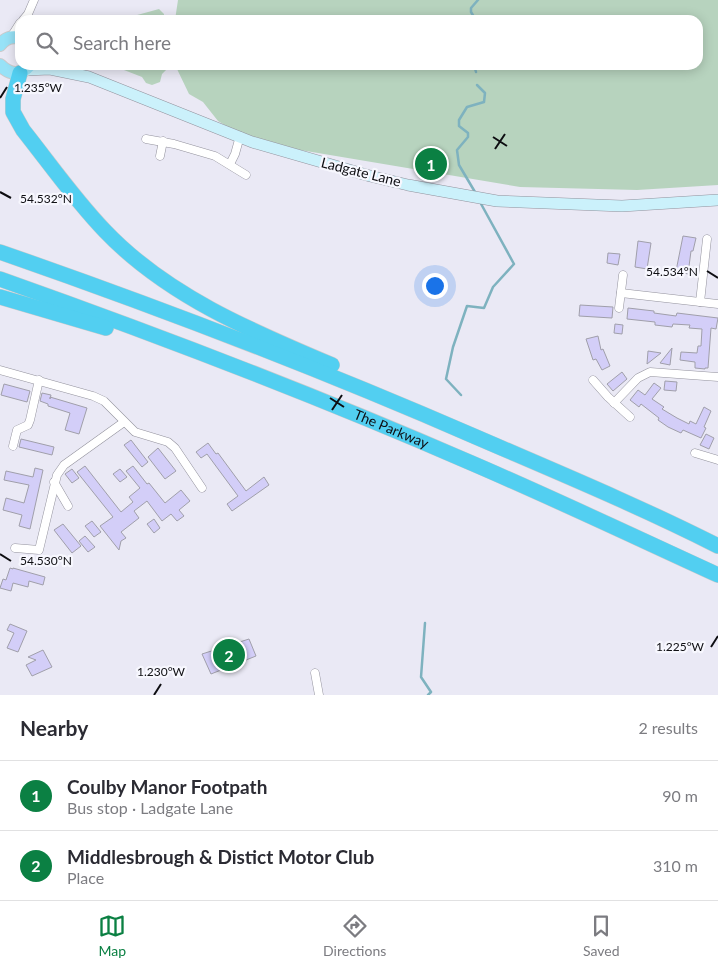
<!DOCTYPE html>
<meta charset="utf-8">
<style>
:root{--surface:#fff;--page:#f2f2f3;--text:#2b2b33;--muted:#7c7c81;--line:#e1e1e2;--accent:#0b8043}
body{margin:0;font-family:Lato,sans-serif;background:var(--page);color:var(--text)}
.you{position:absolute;left:434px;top:285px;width:18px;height:18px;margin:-12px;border:4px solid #fff;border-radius:50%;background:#1a73e8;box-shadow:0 0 0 8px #1a73e833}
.badge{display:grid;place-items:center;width:32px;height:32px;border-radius:50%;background:var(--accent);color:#fff;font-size:16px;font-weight:700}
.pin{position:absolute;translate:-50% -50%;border:2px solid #fff;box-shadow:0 1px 5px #0006}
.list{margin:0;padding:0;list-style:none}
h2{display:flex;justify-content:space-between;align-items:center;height:65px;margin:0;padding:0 20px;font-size:21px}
h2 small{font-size:16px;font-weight:400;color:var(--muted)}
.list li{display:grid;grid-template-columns:32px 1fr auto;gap:15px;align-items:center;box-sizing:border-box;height:70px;padding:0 20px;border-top:1px solid var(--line)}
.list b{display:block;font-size:19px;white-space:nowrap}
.list p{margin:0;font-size:16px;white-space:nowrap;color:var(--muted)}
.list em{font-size:16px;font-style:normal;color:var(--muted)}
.icon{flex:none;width:28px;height:28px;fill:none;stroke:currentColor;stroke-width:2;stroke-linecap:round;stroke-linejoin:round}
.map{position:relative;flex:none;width:718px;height:695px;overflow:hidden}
.search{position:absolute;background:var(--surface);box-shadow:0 2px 12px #0003;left:15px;right:15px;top:15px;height:55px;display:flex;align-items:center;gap:12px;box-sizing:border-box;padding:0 18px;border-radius:15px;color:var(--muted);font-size:19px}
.sheet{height:205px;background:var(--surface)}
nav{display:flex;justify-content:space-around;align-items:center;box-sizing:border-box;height:70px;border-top:1px solid var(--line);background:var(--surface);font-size:14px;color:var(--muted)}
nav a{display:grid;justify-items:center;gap:2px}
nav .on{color:var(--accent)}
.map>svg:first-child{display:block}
</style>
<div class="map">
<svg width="718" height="695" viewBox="0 0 718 695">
<rect width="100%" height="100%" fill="#eae9f5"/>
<g fill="#b7d3be">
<polygon points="178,0 718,0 718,185 637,190 520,187 252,142 218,121 203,102 189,94 177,69 168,68 162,74 160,82 152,85 146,83 142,77 111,65 698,65 698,20 175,20"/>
<polygon points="159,9 164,14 164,20 119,20"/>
</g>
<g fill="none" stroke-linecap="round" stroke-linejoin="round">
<g stroke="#7eb2bf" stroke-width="2.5">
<polyline points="473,20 474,17 471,12 471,8 478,0"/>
<polyline points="474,65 476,72"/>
<polyline points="475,192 459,165 457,150 468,137 468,133 459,126 459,120 467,107 484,102 485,93 477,85"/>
<polyline points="461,395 446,379 453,347 467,306 484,308 493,287 514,264 480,202"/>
<polyline points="425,623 421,677 431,692 428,695"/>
</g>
</g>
<g fill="#d3cef8" stroke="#a09faa">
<polygon points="683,236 696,238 693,251 691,251 688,274 676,271"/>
<polygon points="638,241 651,243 647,269 635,267"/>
<polygon points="608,253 620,254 618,265 607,263"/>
<polygon points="580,305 613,307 612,318 579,316"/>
<polygon points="628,308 654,311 654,313 676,316 677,313 718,318 716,329 711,328 708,368 705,368 705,369 695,368 695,362 680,360 681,352 697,353 698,346 701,346 702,329 689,328 690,325 673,324 672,327 655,325 655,322 627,319"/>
<polygon points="615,324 623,325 622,334 614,333"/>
<polygon points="598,336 601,350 603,349 610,366 602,370 596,359 593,360 586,339"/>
<polygon points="672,348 670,365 660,363"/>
<polygon points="648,351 661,353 647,364"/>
<polygon points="622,372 627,379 613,391 607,384"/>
<polygon points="665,381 677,382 676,391 664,390"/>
<polygon points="654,383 661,388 652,399 664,407 662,409 677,418 689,424 690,421 696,424 704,407 711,411 704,427 706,428 701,438 683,430 681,433 668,427 658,420 659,418 641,404 639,407 630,400 638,390 645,395"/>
<polygon points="4,384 30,391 27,402 1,395"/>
<polygon points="42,393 51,395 50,399 50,397 87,408 79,434 65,430 70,413 48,406 48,404 40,401"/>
<polygon points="706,434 714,438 709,449 700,445"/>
<polygon points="21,439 54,447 52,455 19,447"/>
<polygon points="131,440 148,462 142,467 124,445"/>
<polygon points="208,443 216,454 218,453 246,491 264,477 269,485 232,511 227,504 238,496 207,454 201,458 196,452"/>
<polygon points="158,448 176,471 165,479 148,457"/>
<polygon points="85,466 121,512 133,502 129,497 140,488 126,471 133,466 147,484 149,483 165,503 181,490 190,501 179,510 184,516 177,521 171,514 162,521 147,501 134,511 139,518 121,532 126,538 121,541 119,550 100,526 113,517 77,472"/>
<polygon points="35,468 43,470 30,529 19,526 22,515 3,510 6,498 24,503 29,485 4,480 6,471 33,477"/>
<polygon points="72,469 79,478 72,483 65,474"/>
<polygon points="120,469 127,477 120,482 113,474"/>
<polygon points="154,519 160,528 154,533 147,524"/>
<polygon points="92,521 101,532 94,537 85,526"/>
<polygon points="63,524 81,546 72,553 54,530"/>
<polygon points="85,536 95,547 88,552 79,541"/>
<polygon points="10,568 13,569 13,568 45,577 43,585 29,581 28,587 13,583 11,591 0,588 3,579 6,580"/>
<polygon points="10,624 27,631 18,652 7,648 14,633 7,630"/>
<polygon points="249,639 256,656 211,674 202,654"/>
<polygon points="43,650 52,667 32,676 26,665 36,660 28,657"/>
</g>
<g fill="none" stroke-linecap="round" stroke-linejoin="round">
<g stroke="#93929d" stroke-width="9">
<g id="street">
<polyline points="23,20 28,14 34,0"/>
<polyline points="9,38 13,34 20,23"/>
<polyline points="146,139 174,144 215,156 246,175"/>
<polyline points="160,156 163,141"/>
<polyline points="230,164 235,154 240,136"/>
<polyline points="621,293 718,304"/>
<polyline points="700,302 707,239"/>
<polyline points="619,308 623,275"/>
<polyline points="0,370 93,396 104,401 135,432 168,442 175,448 202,488"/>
<polyline points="593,380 608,397 630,417"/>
<polyline points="614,403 638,378 650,372 718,377"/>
<polyline points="13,446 17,430 28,425 30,420 39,380"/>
<polyline points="695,453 718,460"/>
<polyline points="54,482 68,506"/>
<polyline points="15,548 39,550 57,475 64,465 124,422"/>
<polyline points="315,673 319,695"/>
</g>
</g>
<g stroke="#93929d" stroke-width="12">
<polyline id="secondary" points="26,70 50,69 89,77 252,142 370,176 408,185 497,201 622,206 718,200"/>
</g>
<g stroke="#cacacb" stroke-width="14">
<g id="primary">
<path d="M0 45C5 38 12 36 20 38"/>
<path d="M0 65C10 75 21 76 30 65"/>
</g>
</g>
<g stroke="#cacacb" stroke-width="16">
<g id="highway">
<path d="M20 73 13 99V112L23 130C50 164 75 200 105 231 166 295 251 331 332 365"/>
<path d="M0 252C161 308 320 369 476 437 557 472 639 506 718 546"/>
<path id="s1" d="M0 279C158 335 315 395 469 462 553 498 635 537 718 575"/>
<polyline points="0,297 106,328"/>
</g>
</g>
<use href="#street" stroke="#fff" stroke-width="8"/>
<use href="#secondary" stroke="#cbf1fb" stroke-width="11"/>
<use href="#primary" stroke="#97e2f7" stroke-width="12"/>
<use href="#highway" stroke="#52cff1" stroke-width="15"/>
</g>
<path fill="none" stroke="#0e0e12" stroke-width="2" d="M0 98 7 87M493 137 507 146M495 149 505 134M0 192 11 198M707 271 718 278M330 398 344 407M332 410 342 395M0 554 11 561M711 647 718 636M154 695 161 684"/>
<g text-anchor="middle" stroke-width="4.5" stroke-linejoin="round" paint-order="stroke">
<g font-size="14" fill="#0e0e12" stroke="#f7f7fe">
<text transform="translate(361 172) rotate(14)" y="5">Ladgate Lane</text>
<text dy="5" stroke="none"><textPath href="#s1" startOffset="419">The Parkway</textPath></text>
</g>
</g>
<g font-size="12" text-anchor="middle" fill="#0e0e12" stroke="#f7f7fe" stroke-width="4.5" stroke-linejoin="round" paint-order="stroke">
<text x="38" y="92">1.235°W</text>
<text x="46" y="203">54.532°N</text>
<text x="672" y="276">54.534°N</text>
<text x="46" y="565">54.530°N</text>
<text x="680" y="651">1.225°W</text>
<text x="161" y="676">1.230°W</text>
</g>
</svg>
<div class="you"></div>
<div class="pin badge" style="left:431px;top:164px">1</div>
<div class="pin badge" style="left:229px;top:655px">2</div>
<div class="search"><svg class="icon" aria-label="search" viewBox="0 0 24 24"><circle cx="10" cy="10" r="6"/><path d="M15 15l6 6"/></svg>Search here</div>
</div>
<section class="sheet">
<h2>Nearby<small>2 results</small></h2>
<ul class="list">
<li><span class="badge">1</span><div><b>Coulby Manor Footpath</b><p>Bus stop · Ladgate Lane</p></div><em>90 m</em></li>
<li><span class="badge">2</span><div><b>Middlesbrough &amp; Distict Motor Club</b><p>Place</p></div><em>310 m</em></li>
</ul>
</section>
<nav>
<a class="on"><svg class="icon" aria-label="map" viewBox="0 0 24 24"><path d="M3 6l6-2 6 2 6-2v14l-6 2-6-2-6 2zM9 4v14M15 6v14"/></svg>Map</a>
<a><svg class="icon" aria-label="directions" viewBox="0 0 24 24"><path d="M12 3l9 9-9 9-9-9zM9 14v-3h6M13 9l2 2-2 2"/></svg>Directions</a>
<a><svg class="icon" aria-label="saved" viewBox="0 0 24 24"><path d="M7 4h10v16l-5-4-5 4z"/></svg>Saved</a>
</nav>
